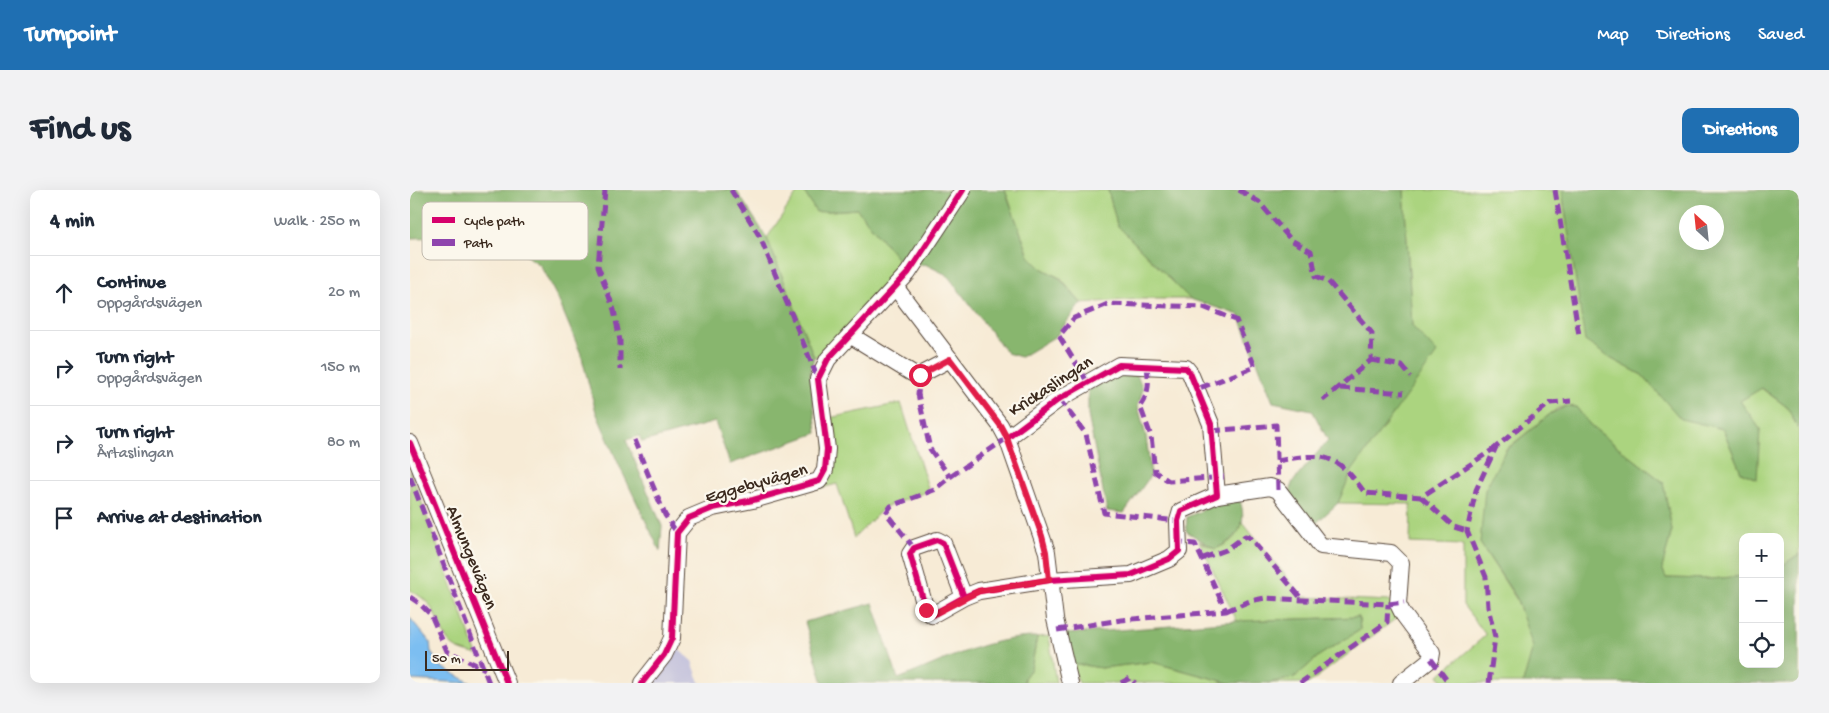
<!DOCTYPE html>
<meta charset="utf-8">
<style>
:root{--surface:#fff;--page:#f2f2f3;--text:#1f2937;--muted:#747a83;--line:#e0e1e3;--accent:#1f6fb2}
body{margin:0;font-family:"Gochi Hand",sans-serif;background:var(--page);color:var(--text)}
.controls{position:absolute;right:15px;bottom:15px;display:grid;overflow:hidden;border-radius:10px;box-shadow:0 5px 20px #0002}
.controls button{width:45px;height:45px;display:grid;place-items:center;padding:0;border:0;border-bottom:1px solid var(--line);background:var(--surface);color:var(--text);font:25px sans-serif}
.compass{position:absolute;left:1269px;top:15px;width:45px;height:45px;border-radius:50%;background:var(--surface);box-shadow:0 5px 20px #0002;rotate:333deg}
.scale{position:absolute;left:15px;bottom:12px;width:84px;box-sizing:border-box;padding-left:5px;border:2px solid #3b2a1e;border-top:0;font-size:14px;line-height:18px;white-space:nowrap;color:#3b2a1e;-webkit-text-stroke:4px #fbf7ec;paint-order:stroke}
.stop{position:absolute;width:15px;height:15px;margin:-11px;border:4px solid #e11d48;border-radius:50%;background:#fff}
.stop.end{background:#e11d48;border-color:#fff;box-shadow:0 1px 5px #0008}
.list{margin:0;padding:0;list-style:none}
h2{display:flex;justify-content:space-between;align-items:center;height:65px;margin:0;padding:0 20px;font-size:21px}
h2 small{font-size:16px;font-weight:400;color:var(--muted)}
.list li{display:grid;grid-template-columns:32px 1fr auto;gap:15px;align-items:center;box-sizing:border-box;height:75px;padding:0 20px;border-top:1px solid var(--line)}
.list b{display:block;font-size:19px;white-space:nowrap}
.list p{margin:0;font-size:16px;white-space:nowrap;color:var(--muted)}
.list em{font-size:16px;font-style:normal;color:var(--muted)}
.icon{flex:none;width:28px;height:28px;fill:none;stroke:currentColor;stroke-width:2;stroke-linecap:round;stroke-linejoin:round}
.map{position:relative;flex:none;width:1389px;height:493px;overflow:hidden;border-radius:10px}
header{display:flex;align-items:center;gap:30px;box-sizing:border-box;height:70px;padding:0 25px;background:var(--accent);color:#fff}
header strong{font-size:24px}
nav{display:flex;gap:28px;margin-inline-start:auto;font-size:18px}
.intro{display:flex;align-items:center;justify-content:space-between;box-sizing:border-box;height:120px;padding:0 30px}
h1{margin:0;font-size:35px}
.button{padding:12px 22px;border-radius:10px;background:var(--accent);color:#fff;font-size:18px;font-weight:700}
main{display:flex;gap:30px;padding:0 30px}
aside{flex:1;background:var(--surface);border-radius:10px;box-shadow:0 5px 20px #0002}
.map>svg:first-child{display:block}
</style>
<header>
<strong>Turnpoint</strong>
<nav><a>Map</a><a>Directions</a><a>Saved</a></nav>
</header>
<div class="intro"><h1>Find us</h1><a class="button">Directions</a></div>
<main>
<aside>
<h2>4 min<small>Walk · 250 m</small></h2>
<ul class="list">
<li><svg class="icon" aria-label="ahead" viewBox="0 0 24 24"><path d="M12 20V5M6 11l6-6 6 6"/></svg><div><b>Continue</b><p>Oppgårdsvägen</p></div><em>20 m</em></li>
<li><svg class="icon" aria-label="right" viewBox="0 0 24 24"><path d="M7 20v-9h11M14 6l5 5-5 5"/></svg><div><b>Turn right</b><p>Oppgårdsvägen</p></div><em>150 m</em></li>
<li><svg class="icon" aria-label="right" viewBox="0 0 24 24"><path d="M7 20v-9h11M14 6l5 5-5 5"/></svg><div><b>Turn right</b><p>Årtaslingan</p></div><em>80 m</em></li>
<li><svg class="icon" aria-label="arrive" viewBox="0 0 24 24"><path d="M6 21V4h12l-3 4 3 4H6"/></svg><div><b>Arrive at destination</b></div></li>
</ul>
</aside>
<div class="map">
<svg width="1389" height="493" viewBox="0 0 1389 493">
<rect width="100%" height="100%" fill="#fbf7ec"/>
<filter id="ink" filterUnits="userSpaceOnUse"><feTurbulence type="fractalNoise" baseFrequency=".02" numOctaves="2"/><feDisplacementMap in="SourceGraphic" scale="10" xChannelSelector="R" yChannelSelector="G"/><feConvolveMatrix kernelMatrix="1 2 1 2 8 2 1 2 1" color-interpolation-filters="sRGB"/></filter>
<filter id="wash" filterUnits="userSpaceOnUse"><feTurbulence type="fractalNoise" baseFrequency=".0096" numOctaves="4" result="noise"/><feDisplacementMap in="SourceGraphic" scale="20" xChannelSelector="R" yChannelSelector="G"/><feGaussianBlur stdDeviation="1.12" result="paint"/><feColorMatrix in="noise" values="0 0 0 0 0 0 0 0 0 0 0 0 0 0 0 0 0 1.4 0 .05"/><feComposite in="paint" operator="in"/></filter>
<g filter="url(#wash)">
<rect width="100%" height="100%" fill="#f7ebd6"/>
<polygon fill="#c3c1db" points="268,459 282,471 290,493 240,493"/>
<g fill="#abd47f" stroke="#737f4e">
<polygon points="389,0 393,0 407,22 447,19 495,78 411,165 404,167 357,48"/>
<polygon points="595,0 698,0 707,35 780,109 730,109 671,113 650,88 631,78 619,66"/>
<polygon points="994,0 1152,0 1159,46 1200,168 1232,185 1271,228 1313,239 1331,282 1346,289 1350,239 1330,211 1351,198 1377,217 1389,240 1389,364 1370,377 1370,347 1333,347 1333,386 1301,389 1256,388 1252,378 1262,340 1253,292 1181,236 1166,217 1148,218 1095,260 1070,353 1107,410 1124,458 1113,493 1034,493 1029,485 1076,445 1053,415 1053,355 1000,353 1001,314 928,313 1002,136"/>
<polygon points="491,213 519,301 475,317 444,348 427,294 411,298 419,228"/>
<path d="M0 280 67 465C58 462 45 460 39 452 22 429 31 417 0 400Z"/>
<path d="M832 332 893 407 980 411 988 427 899 493H858L884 488 910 465 950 440 949 427 827 431 789 351 805 359C820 353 827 348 832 332Z"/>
<polygon points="639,446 646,493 614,493 614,488 621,479 627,447"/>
<polygon points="742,472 819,493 669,493 661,473 691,478"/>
</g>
<g fill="#88b66e" stroke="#627046" fill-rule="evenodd">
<polygon points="0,0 326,0 357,48 404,167 400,183 407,243 320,274 305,232 232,252 229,246 216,250 252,336 250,361 209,275 186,222 171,164 148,109 130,75 112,62 84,61 40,47 0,48"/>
<polygon points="393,0 595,0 619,66 631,78 649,88 671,113 646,146 611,167 597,163 537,85 515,74 495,78 447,19 406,22"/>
<polygon points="698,0 994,0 1002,136 1027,163 942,281 928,313 904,335 880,307 882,293 918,250 902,220 863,212 829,125 780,109 707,35"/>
<path d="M1152 0H1389V240L1377 217 1352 198 1330 211 1350 239 1347 289 1331 282 1313 239 1271 229 1232 185 1200 168 1175 151ZM1276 22H1306V52H1276Z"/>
<polygon points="708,183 727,185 733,199 728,216 736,246 741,285 714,323 697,321 678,225 678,201"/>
<polygon points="1156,216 1166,217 1181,236 1253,292 1262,340 1252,378 1256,388 1301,389 1333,386 1333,474 1370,474 1370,377 1389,364 1389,493 1113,493 1123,457 1106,407 1070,353 1075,300 1095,261 1140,224"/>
<path d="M829 308C839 334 828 349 805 359L776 341 777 327 802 316Z"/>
<path d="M463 413 488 489C534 471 577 447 627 447L621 479 614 488V493H413L395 432Z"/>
<polygon points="949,427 950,440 910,465 884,488 858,493 819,493 742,472 691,478 661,473 656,444 827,431"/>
</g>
<polygon fill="#7bbef1" stroke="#5b7488" points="0,428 20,452 21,462 30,476 61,493 0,490"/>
</g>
<g filter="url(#ink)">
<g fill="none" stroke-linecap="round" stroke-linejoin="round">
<g stroke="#57473a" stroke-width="18">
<g id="minor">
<polyline points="486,98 590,235 597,248 637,362 645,429 660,493"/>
<polyline points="440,145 502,183 510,185 540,169"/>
<polyline points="0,253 97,493"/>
<polyline points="807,305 860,297 868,300 911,356 981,363 991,373 988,414 993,424 1022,463 1021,469 991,493"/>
<polyline points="554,407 522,425 516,420 500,364 504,358 527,350 533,353 554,407 569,401 639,390 721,385 759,369 769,361 768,331 771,321 807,305 801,234 780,183 776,178 709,175 649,209 597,248"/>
<polyline points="232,493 254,465 262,448 267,343 279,328 303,318 343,310 409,291 415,280 417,259 408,189 418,169 498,83 553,0"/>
</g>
</g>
<use href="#minor" stroke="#fff" stroke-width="16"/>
<g stroke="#8e44ad" stroke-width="5" stroke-dasharray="10 5" stroke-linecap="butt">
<polyline points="195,0 188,76 204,120 210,151 210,180"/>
<polyline points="321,0 350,47 408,189"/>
<polyline points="829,0 849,12 881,50 901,61 906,86 918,91 962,143 961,170 913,210"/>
<polyline points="1145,0 1169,145"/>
<polyline points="961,170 992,176 1001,187"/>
<path d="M737 177C739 193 740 202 730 216L741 246 745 282 759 291 814 287"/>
<polyline points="510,185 508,204 520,259 540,287"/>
<polyline points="678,193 649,146 664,128 698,114 793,117 826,130 845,177 787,199"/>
<polyline points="930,198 994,203"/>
<polyline points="649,209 676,244 694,323 768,331"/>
<polyline points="802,241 866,235 868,300"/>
<polyline points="224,250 255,325 267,343"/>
<path d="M867 271C914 262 926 263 955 303L1011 307 1085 258"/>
<polyline points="0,287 79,493"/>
<polyline points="1011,307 1044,337 1057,341"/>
<polyline points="504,358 476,323 481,316 524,300 540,287 597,248"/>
<polyline points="793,368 816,360 835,346 839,347 891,408"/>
<polyline points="0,407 9,413 21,425 37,461 75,479"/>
<polyline points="816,421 840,411 855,408 978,414 994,412"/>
<polyline points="647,440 711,430 816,421 785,354 770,353"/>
<polyline points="1021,469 1039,493"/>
<polyline points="711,493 720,488 725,493"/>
<polyline points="890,493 977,432 978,414"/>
<polyline points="1079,493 1085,447 1078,417 1076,387 1057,341 1066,300 1086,257 1140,213 1161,211"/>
</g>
<g stroke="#fbf7ec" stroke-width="9">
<g id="cycleway">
<polyline points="0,253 97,493"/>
<polyline points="554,407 522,425 516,420 500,364 504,358 527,350 533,353 554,407 569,401 639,390 721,385 759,369 769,361 768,331 771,321 807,305 801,234 780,183 776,178 709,175 649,209 597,248"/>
<polyline points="232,493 254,465 262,448 267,343 279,328 303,318 343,310 409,291 415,280 417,259 408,189 418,169 498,83 553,0"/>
</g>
</g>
<use href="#cycleway" stroke="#d6006c" stroke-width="6"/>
</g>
</g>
<g fill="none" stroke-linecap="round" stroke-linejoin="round" filter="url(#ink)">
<polyline stroke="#e11d48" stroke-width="6" points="510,185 540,169 590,235 597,248 632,346 636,362 639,390 569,401 522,425 516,420"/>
</g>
<g text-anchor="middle" stroke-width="4.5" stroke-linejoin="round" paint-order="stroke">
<g font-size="18" fill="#3b2a1e" stroke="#fbf7ec">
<text transform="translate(640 195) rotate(-33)" y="6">Krickaslingan</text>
<text transform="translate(346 292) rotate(-16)" y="6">Eggebyvägen</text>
<text transform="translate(63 367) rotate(68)" y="6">Almungevägen</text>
</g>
</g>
<rect x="12" y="12" width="166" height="58" rx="8" fill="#fbf7ec" stroke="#c1baae" stroke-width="1"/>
<rect x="22" y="27" width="23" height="6" fill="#d6006c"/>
<rect x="22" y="49" width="23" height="7" fill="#8e44ad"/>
<g font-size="14" fill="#3b2a1e">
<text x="54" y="35">Cycle path</text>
<text x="54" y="57">Path</text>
</g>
</svg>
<div class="controls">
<button>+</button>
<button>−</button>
<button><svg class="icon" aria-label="locate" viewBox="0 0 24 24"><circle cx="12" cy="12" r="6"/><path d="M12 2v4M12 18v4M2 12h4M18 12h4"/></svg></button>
</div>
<svg class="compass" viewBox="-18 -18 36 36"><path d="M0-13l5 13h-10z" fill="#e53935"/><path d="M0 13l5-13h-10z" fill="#747a83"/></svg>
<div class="scale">50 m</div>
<div class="stop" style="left:510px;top:185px"></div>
<div class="stop end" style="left:516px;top:420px"></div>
</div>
</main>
